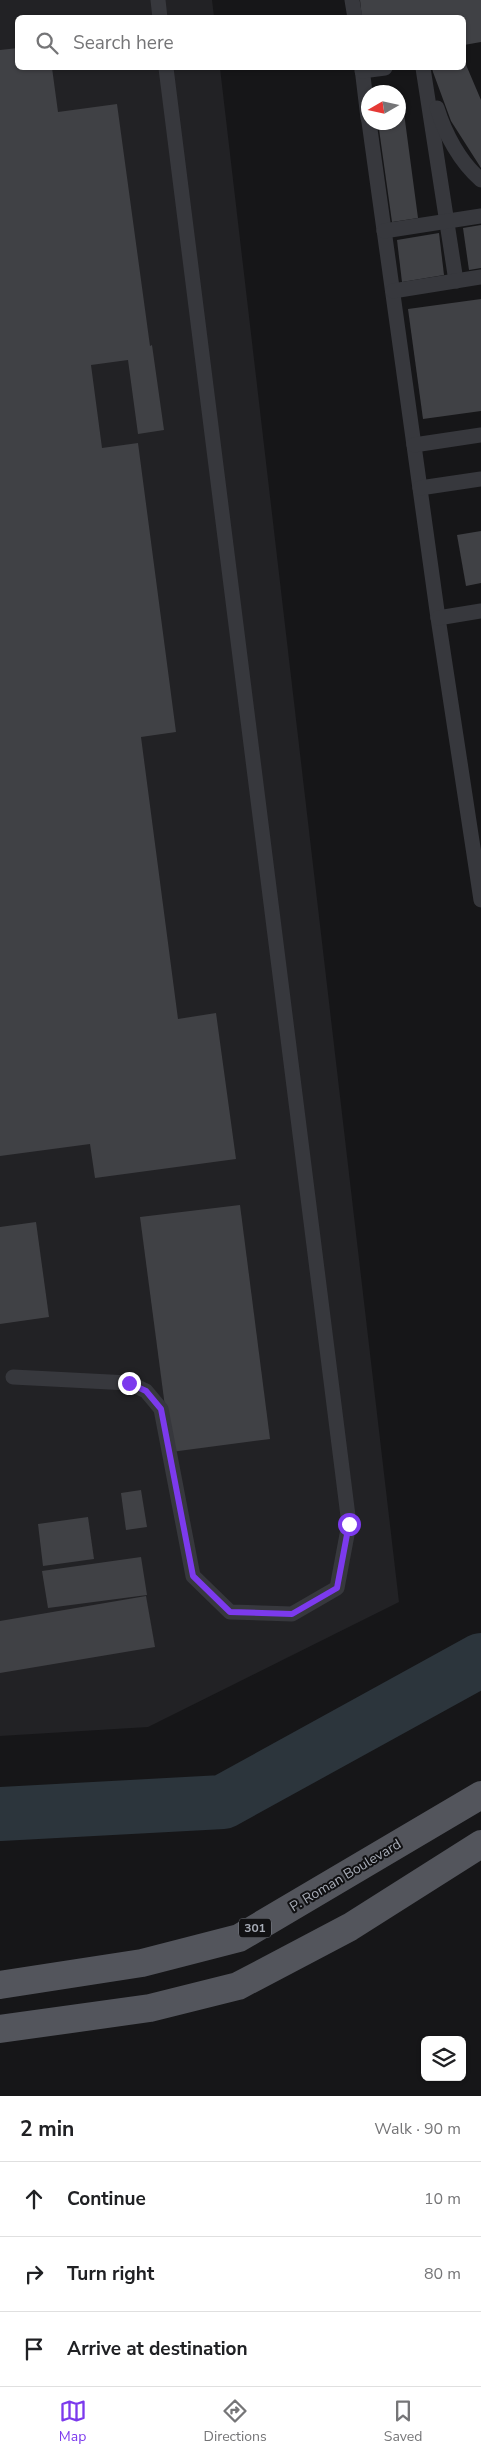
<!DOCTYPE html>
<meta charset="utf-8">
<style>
:root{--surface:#fff;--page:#f6f6f6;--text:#202124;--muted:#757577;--line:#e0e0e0;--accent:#7c3aed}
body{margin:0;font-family:"Nunito Sans",sans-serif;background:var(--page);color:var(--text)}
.controls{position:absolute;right:15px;bottom:15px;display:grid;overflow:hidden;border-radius:8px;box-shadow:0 1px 4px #0004}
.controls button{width:45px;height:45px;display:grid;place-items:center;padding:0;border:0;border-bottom:1px solid var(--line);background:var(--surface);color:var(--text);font:25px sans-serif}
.compass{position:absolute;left:361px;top:85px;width:45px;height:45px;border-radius:50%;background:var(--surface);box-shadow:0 1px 4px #0004;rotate:261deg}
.stop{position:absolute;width:15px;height:15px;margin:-11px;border:4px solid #7c3aed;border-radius:50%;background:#fff}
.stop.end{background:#7c3aed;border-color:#fff;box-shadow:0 1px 5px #0008}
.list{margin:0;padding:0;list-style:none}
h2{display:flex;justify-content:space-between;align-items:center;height:65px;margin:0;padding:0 20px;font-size:21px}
h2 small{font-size:16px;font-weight:400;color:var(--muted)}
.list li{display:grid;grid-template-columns:32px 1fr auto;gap:15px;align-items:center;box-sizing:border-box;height:75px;padding:0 20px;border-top:1px solid var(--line)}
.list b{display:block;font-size:19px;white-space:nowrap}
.list em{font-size:16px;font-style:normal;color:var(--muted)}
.icon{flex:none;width:28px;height:28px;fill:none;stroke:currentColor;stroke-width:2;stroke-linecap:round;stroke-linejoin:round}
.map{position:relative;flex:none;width:481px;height:2096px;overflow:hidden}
.search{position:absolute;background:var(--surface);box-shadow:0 1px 4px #0004;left:15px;right:15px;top:15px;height:55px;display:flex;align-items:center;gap:12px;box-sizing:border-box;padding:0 18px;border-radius:8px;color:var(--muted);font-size:19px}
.sheet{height:290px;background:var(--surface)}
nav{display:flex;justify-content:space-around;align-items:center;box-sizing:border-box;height:70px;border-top:1px solid var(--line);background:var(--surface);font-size:14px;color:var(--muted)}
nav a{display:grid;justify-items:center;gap:2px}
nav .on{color:var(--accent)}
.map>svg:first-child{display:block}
</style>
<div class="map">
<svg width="481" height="2096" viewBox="0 0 481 2096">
<rect width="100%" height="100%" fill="#161618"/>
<polygon fill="#222225" points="0,0 212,0 214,17 18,18 18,68 220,68 399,1602 148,1727 0,1736"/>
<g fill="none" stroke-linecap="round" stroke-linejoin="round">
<polyline stroke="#2c353c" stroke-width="54" points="0,1814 223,1802 481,1660"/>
</g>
<g fill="#404145">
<polygon points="360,0 481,0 481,42 464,45 464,18 362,18"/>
<polygon points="18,48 18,68 52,68 58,112 117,104 150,346 152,345 164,430 138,434 128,360 91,365 102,448 138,443 176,732 141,737 178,1019 216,1013 236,1159 95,1178 90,1144 0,1156 0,50"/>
<polygon points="464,60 481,100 481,168 451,121 433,72 432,68 464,68"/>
<polygon points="402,98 418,218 392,222 378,122 398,122 398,99"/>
<polygon points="481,225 481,268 469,270 463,228"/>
<polygon points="439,233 444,275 402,282 397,240"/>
<polygon points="481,299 481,411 423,419 408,309"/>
<polygon points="481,531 481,583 466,586 457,535"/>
<polygon points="240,1205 270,1439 171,1452 140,1217"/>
<polygon points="36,1222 49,1317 0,1324 0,1227"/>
<polygon points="141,1490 147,1527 126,1530 121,1493"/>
<polygon points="88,1517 94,1559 43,1566 38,1524"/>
<polygon points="141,1557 147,1595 48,1608 42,1571"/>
<polygon points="146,1596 155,1647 0,1673 0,1621"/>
</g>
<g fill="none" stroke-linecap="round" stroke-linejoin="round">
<g stroke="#37383d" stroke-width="15">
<polyline points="158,0 160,18"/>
<polyline points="352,0 355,18"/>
<polyline points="362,68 368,118"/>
<polyline points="423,68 456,281"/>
<polyline points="362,71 385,68"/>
<path d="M437 108C445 134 460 162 481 180"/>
<polyline points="369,122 438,618 481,900"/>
<polyline points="384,231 481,216"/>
<polyline points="393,291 481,277"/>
<polyline points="414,445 481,435"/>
<polyline points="420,488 481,479"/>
<polyline points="438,618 481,611"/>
<polyline points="13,1377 129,1383 146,1391 161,1409 193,1576 230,1612 292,1614 337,1588 349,1524 166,68"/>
</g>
<g stroke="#53555c" stroke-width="28">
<polyline points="0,1985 142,1963 239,1938 481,1795"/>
<polyline points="0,2029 150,2008 238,1986 350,1927 481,1844"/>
</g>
</g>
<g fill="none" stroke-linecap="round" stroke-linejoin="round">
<polyline stroke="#7c3aed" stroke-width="6" points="129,1383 146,1391 161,1409 193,1576 230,1612 292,1614 337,1588 349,1524"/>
</g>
<g text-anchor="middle" stroke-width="4" stroke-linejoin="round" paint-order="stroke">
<rect fill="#111113" stroke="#7b7e86" stroke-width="1" x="239" y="1918.5" width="32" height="19" rx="4"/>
<g font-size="12" font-weight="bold" fill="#a8adb8">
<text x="255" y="1932">301</text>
</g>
<g font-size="14" fill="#a8adb8" stroke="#111113">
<text transform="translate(345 1875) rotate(-31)" y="5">P. Roman Boulevard</text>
</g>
</g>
</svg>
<div class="controls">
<button><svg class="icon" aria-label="layers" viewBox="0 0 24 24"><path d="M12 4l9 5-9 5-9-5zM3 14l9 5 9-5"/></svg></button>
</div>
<svg class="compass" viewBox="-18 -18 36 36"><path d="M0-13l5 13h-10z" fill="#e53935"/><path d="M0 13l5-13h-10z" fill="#757577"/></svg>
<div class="stop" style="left:349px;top:1524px"></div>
<div class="stop end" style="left:129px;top:1383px"></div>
<div class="search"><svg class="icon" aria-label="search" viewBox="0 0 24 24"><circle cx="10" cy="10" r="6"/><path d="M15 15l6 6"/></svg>Search here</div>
</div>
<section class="sheet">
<h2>2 min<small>Walk · 90 m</small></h2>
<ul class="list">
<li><svg class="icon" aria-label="ahead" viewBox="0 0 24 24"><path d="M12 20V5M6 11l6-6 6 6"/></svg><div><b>Continue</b></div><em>10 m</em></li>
<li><svg class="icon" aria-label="right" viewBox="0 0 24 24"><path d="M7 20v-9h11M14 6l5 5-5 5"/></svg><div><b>Turn right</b></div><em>80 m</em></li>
<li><svg class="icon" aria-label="arrive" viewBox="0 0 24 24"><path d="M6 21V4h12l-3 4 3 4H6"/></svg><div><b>Arrive at destination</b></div></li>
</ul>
</section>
<nav>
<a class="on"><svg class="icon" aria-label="map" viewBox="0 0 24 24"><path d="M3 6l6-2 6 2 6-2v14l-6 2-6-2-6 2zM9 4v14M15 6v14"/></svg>Map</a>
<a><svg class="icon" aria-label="directions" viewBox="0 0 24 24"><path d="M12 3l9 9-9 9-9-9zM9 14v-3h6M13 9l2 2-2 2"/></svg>Directions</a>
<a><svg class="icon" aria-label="saved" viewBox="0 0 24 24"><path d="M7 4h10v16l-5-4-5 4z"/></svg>Saved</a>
</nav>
